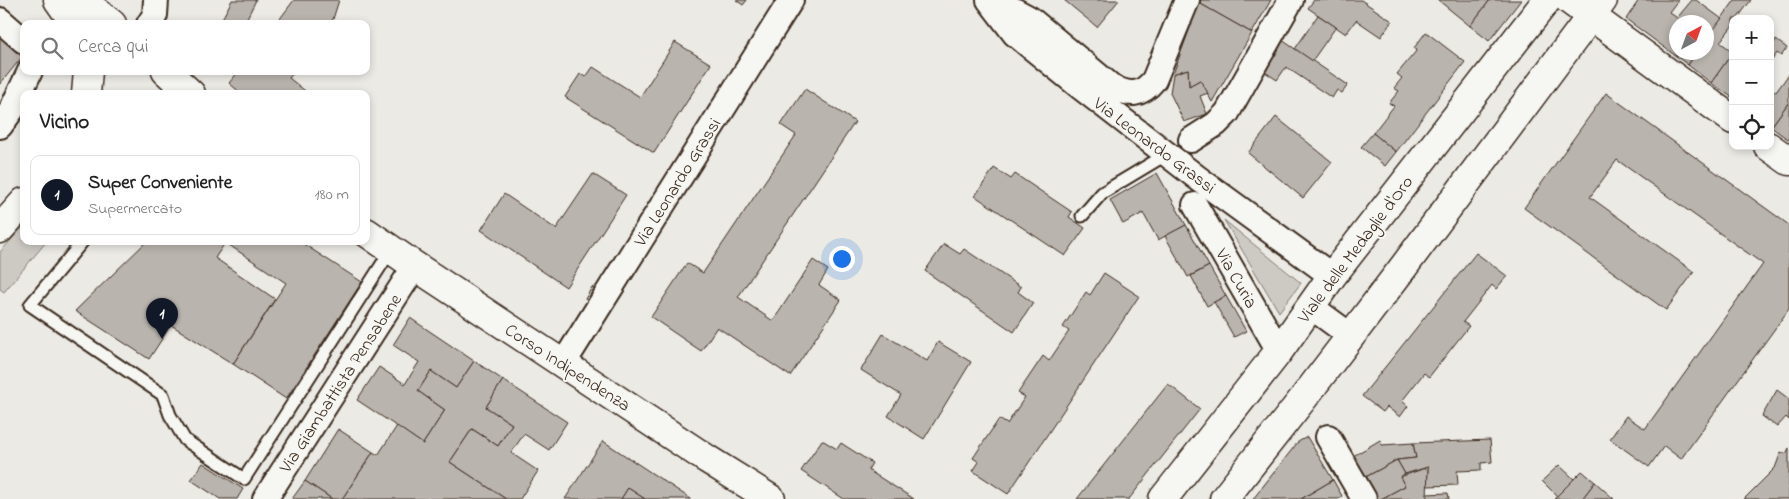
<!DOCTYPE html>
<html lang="it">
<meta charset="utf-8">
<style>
:root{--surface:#fff;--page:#f6f6f6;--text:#222;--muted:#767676;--line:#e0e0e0;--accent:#111827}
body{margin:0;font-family:"Indie Flower",sans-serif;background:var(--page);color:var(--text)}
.controls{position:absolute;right:15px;top:15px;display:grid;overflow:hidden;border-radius:10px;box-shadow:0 2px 8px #0003}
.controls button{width:45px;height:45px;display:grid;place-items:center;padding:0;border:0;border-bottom:1px solid var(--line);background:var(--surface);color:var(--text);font:25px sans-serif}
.compass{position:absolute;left:1669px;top:15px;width:45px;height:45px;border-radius:50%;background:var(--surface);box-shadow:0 2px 8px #0003;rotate:41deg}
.you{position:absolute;left:841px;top:258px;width:18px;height:18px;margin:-12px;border:4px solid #fff;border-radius:50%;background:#1a73e8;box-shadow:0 0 0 8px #1a73e833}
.badge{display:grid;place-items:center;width:32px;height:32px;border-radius:50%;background:var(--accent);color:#fff;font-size:16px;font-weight:700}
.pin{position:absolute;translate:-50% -41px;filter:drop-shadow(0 1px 2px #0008)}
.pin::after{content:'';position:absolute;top:26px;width:18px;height:15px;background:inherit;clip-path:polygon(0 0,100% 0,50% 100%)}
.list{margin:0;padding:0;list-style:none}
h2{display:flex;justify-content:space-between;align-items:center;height:65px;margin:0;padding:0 20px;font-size:21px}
h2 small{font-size:16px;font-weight:400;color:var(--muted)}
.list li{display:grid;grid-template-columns:32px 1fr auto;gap:15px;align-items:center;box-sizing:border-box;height:80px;margin:0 10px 10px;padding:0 10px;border:1px solid var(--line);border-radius:10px}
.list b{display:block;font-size:19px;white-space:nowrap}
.list p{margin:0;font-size:16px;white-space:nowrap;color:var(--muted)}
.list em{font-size:16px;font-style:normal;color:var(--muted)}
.icon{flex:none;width:28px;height:28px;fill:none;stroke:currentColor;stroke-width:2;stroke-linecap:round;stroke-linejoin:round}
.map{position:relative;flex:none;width:1789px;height:499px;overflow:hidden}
.search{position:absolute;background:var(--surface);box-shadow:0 2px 8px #0003;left:20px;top:20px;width:350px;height:55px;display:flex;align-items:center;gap:12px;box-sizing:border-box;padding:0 18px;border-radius:10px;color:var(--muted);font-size:19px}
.panel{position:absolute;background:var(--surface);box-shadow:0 2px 8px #0003;left:20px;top:90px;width:350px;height:155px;border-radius:10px}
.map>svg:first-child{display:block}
</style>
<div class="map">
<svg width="1789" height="499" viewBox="0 0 1789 499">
<rect width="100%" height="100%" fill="#ebeae5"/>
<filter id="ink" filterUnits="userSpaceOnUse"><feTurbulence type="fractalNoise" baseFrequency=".02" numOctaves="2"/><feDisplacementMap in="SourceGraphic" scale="10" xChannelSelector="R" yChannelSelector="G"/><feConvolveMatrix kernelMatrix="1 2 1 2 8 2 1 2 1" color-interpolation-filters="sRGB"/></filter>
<g filter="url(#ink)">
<g fill="#cdcac4" stroke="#847a71">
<polygon points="1224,220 1301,283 1279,312"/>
<polygon points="24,226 24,241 47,241 4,292 0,289 0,252"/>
</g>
<g fill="#bab4ae" stroke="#3b2a1e">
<polygon points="232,0 256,0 244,24 232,24 222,19"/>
<polygon points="294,0 339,0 333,19 330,24 276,24"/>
<polygon points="736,0 747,0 743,5"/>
<polygon points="1064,0 1119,0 1097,27"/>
<polygon points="1201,0 1271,0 1252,33 1199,3"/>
<polygon points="1314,0 1361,0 1392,21 1381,37 1356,20 1346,34 1308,8"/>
<polygon points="1438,0 1490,0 1470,26"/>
<polygon points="1490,0 1521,0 1489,41 1470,26"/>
<polygon points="1639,0 1678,0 1669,12 1677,18 1692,0 1696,0 1722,19 1706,40 1706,22 1676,22 1676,52 1697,52 1688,65 1626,19"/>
<polygon points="1735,0 1751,0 1737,19 1733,19 1733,25 1720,42 1733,52 1711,83 1688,65 1697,52 1706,52 1706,40"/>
<polygon points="1199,3 1252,33 1212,102 1200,80 1189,86 1188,69 1173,74"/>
<polygon points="1318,15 1336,27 1312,61 1295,49"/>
<polygon points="1426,32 1465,62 1396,152 1373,133 1394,106 1389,103 1399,91 1394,88 1402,78 1397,74 1417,50 1414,48"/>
<polygon points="0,37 22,57 0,84"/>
<polygon points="1282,40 1348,85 1342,93 1337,90 1332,98 1286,67 1277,80 1262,70"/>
<polygon points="1776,40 1787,48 1781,56 1777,53 1770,63 1770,49"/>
<polygon points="675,42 711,64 654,153 565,97 580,74 586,77 593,67 640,97"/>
<polygon points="1733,52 1733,98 1711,83"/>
<polygon points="1188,69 1189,86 1200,80 1208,93 1200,96 1207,114 1184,122 1170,93 1173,74"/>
<polygon points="239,71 295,71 289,78 309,94 242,94 229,83"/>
<polygon points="1789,74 1789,102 1771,127 1770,88 1776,92"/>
<polygon points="805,89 855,122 738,297 773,321 813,260 828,270 819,285 841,300 790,376 717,327 701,351 651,317 687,263 703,273 796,135 781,125"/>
<polygon points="1606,93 1789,225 1789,309 1681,459 1664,446 1649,467 1610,439 1626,416 1645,429 1763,264 1617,160 1590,197 1694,272 1666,310 1524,208"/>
<polygon points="1789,102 1789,140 1771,127"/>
<polygon points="1276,117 1332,162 1303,198 1248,153"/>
<polygon points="1373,133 1396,152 1385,166 1361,147"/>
<polygon points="994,168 1011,179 1015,174 1072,212 1069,217 1085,228 1065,256 975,196"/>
<polygon points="1157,173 1186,225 1158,240 1143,213 1123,224 1110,200"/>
<polygon points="593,174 626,195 566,287 481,230 504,194 556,229"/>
<polygon points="1186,225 1209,266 1188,277 1165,236"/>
<polygon points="147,241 223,241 225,243 215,258 275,299 233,364 171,325 149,359 75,311"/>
<polygon points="223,241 299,241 362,282 286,399 233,364 286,283"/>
<polygon points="944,244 960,254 964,249 1021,287 1018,292 1033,303 1014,332 925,271"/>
<polygon points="1476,253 1507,276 1496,289 1492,285 1463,322 1469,326 1429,377 1424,373 1402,401 1408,406 1400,417 1387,407 1383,412 1362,396"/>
<polygon points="1209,266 1226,296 1207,306 1191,276"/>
<polygon points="1104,273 1139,296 1008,494 973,471 979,462 973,458 999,419 1007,424 1025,397 1018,393 1043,356 1049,361 1069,331 1063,327 1086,292 1090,295"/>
<polygon points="592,287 600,292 592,304 585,299"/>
<polygon points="1226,296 1246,331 1234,337 1214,302"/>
<polygon points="410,318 474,361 456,388 431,371 418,391 445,410 423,444 357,400 379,367 405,384 419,362 393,345"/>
<polygon points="883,334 927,361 938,342 971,362 924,439 888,416 901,395 861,370"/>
<polygon points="474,361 503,380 486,407 512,424 498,446 472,429 450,462 506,499 342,499 373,452 378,455 397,426 423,444 445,410 418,391 431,371 456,388"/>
<polygon points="503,380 567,422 549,450 524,434 511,453 538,471 520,499 506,499 450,462 472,429 498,446 512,424 486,407"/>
<polygon points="1168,384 1200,409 1129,499 1077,499"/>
<polygon points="1777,390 1789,399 1789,420 1786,417 1777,427 1762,416"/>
<polygon points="338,429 373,452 342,499 332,499 305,481"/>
<polygon points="1307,437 1333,480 1301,499 1253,499 1298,442"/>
<polygon points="822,440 837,449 841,443 872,463 868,470 914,499 844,499 801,471"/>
<polygon points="1380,440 1382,445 1413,443 1416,458 1397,460 1362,479 1350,458"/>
<polygon points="1490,440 1492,462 1481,463 1481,470 1457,471 1458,485 1427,486 1428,467 1405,474 1397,460 1416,458 1413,443"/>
<polygon points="603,441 691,499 645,499 628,488 621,499 565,499"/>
<polygon points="1789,448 1789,499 1744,499 1775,468 1781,452 1786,454"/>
<polygon points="1397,460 1405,474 1400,477 1405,486 1381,499 1373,499 1362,479"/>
<polygon points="203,463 243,489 237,499 220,499 191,480"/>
<polygon points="1559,465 1574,479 1557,496 1542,481"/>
<polygon points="1428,467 1427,499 1381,499 1405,486 1400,477"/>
<polygon points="1582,471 1595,482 1582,499 1554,499"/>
<polygon points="1333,480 1342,496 1338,499 1301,499"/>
<polygon points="305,481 332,499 292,499"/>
<polygon points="1595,482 1614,499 1582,499"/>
<polygon points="628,488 645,499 621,499"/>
<polygon points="1448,493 1449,499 1427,499 1427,494"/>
</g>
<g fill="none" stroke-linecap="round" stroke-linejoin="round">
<g stroke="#3b2a1e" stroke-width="15">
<g id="lane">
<polyline points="1082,216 1102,193 1167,154"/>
<polyline points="83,241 30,305 163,395 170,415 185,440 244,479 391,250"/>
</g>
</g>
<g stroke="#3b2a1e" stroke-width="28">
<g id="street">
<polyline points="989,0 1015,34 1079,86 1199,179 1332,276"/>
<path d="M995 0 1029 18 1112 87C1130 96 1141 96 1154 80L1187 0"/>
<polyline points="0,20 24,41"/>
<polyline points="149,24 155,15 156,0"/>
<polyline points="0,126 11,111 30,71"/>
<polyline points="1191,140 1216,124 1227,113 1291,0"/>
<polyline points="1195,205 1279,351"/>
<polyline points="1310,306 1351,336"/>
<polyline points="563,364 791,0"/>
<polyline points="1328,437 1364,499"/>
<polyline points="265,499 415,266"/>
</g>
</g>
<g stroke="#3b2a1e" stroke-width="31">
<g id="secondary">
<polyline points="1569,0 1733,120"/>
<polyline points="1768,146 1789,161"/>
<polyline points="1163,499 1279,351 1332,276 1547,0"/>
<polyline points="1224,499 1302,400 1402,269 1603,0"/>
</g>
</g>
<g stroke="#3b2a1e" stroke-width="31">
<g id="primary">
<polyline points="58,0 75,24"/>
<polyline points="82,0 112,24"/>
<polyline points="166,71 191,94"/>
<polyline points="86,94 88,71"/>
<polyline points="0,229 24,202"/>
<polyline points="366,232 415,266 707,459 771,499"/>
</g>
</g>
<use href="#lane" stroke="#f6f6f2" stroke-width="11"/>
<use href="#street" stroke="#f6f6f2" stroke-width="24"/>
<use href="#secondary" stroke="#f6f6f2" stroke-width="28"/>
<use href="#primary" stroke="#f6f6f2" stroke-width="28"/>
</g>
</g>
<g text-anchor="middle" stroke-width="4" stroke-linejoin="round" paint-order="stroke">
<g font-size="18" fill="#3b2a1e" stroke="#f6f6f2">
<text transform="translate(1155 145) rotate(37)" y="6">Via Leonardo Grassi</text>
<text transform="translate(677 182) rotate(-58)" y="6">Via Leonardo Grassi</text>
<text transform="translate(1355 249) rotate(-53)" y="6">Viale delle Medaglie d'Oro</text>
<text transform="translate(1237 278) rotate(60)" y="6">Via Curia</text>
<text transform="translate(568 367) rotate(33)" y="6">Corso Indipendenza</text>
<text transform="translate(340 383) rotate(-57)" y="6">Via Giambattista Pensabene</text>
</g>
</g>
</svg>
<div class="controls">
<button>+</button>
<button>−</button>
<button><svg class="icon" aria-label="locate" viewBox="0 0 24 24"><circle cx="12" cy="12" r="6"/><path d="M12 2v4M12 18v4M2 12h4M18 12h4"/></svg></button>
</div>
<svg class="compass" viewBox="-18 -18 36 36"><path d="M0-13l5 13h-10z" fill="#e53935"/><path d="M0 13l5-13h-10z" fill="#767676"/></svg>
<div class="you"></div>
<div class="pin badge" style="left:162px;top:339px">1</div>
<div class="search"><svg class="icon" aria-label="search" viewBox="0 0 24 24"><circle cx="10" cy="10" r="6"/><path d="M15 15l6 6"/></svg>Cerca qui</div>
<section class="panel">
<h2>Vicino<small></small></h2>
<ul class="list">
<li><span class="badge">1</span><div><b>Super Conveniente</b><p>Supermercato</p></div><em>180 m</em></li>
</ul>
</section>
</div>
